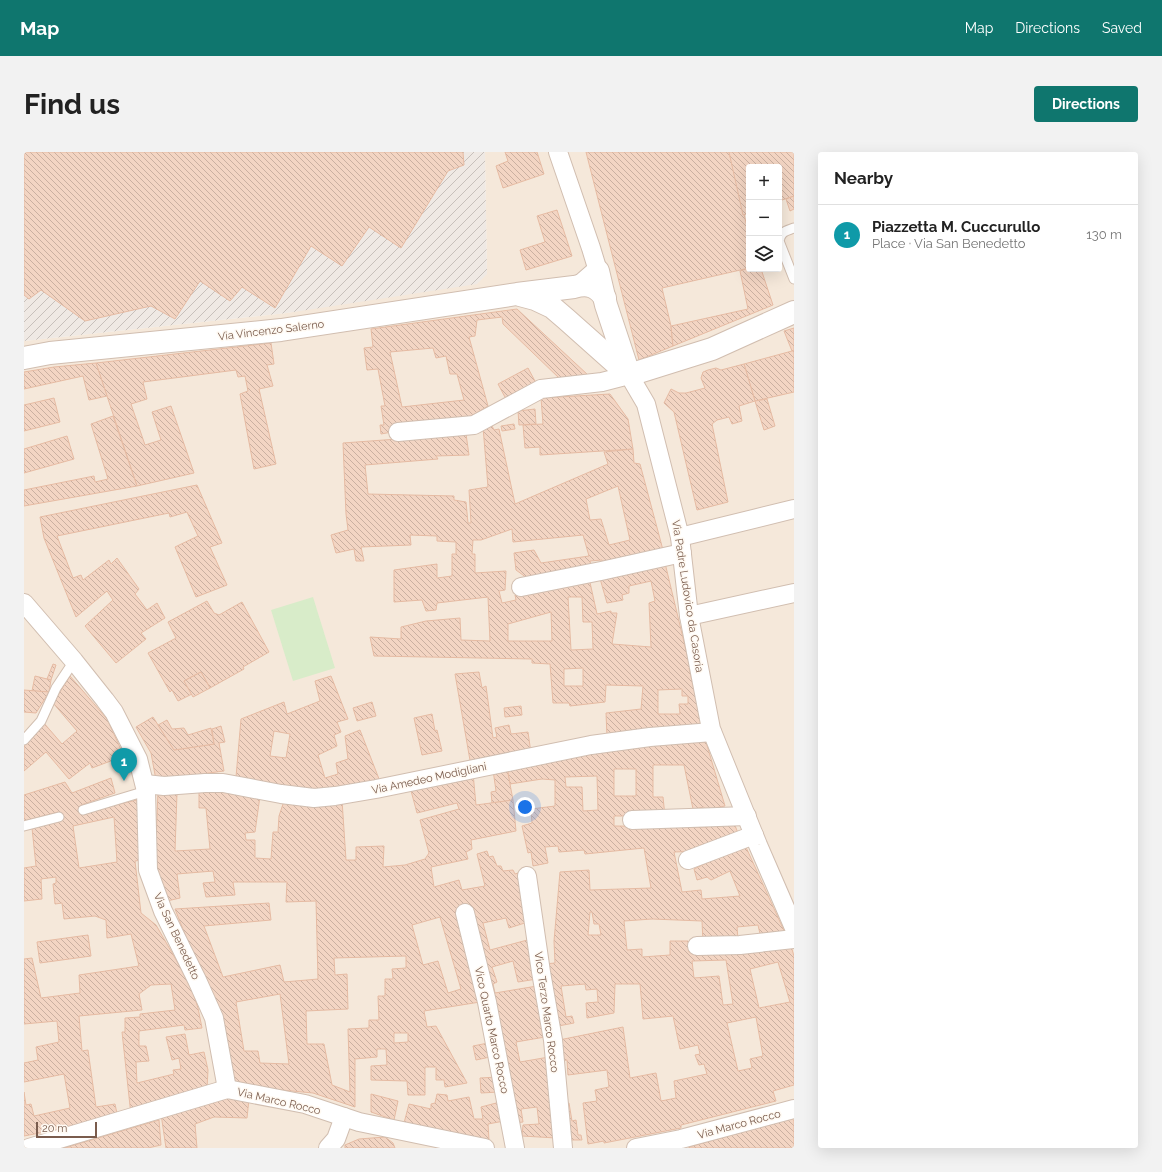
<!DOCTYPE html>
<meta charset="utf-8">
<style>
:root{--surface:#fff;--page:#f2f2f2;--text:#222;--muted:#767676;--line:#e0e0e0;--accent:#0f766e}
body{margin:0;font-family:Raleway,sans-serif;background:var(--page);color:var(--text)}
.controls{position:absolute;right:12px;top:12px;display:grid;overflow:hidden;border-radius:4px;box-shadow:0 4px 16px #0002}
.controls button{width:36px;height:36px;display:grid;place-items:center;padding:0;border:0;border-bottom:1px solid var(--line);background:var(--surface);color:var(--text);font:20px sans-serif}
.scale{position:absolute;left:12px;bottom:10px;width:61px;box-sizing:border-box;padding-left:4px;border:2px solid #7a5c4d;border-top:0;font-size:11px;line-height:14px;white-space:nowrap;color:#7a5c4d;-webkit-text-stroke:3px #fffaf3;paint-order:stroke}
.you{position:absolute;left:501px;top:655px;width:14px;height:14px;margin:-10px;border:3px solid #fff;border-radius:50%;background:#1a73e8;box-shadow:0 0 0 6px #1a73e833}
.badge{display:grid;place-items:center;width:26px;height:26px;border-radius:50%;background:var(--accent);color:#fff;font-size:13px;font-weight:700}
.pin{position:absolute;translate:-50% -33px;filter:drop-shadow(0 1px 2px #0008)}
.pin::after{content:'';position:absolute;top:21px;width:14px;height:12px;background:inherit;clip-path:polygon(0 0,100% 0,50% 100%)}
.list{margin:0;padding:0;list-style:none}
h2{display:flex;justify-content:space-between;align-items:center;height:52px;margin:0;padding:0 16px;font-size:17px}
h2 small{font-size:13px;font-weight:400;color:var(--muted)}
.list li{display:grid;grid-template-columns:26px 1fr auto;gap:12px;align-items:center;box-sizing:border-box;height:60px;padding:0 16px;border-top:1px solid var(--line)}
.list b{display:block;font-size:15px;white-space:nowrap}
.list p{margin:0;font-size:13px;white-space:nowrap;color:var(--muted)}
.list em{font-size:13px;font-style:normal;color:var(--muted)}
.icon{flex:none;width:22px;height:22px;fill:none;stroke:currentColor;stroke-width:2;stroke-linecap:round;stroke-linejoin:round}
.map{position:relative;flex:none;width:770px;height:996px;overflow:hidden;border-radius:4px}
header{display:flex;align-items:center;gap:24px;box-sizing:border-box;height:56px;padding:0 20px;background:var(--accent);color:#fff}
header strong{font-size:19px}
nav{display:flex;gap:22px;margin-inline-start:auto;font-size:14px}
.intro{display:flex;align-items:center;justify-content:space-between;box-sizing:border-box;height:96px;padding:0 24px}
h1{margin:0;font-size:28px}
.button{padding:10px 18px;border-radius:4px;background:var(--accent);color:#fff;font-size:14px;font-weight:700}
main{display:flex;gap:24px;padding:0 24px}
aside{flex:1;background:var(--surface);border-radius:4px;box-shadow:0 4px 16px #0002}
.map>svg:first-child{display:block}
</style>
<header>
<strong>Map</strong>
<nav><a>Map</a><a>Directions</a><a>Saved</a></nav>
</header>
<div class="intro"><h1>Find us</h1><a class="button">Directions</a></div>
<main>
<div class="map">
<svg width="770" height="996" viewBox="0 0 770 996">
<defs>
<pattern id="industrial-furrows" width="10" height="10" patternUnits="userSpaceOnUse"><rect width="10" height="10" fill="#efe9e4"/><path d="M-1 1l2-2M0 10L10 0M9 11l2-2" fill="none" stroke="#c7c0bb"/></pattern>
<pattern id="building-back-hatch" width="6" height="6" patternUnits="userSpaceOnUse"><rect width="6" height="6" fill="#f3d5c3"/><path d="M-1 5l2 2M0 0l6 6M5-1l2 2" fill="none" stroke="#cab0a1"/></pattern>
</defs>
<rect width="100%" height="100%" fill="#fdf6ec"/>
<path fill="#f5e8da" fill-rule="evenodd" d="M461 0H770V996H0V189L263 161 463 122ZM725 15H755V117H725Z"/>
<polygon fill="url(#industrial-furrows)" points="0,0 461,0 463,122 453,132 263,161 0,189"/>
<polygon fill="#d8ecc9" points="289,445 311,516 269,529 247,458"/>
<g fill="url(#building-back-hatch)" stroke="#e6bba3" fill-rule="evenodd">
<polygon points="0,0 439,0 440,13 424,19 377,96 345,75 318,114 287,94 251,156 218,135 206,149 176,129 151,167 127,154 61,169 17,138 5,147 0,143"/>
<polygon points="481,0 513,0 520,22 479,36 472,14 484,9"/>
<polygon points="562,0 705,0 725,83 725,116 638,136 647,174 649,194 615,208"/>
<polygon points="705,0 770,0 770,44 755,49 755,15 725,15 725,61 719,63"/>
<polygon points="770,44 770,57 766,59 762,47"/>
<polygon points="533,58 548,104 502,118 496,98 521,90 513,64"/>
<polygon points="725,116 737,117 749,153 649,194 647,174 724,157 716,119"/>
<path d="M493 157 564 223 536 227 479 172 478 165 453 168 451 184 445 185 464 254 444 266 357 282 356 273H360L357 254H361L354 217 343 218 340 196 349 195 347 177ZM409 196 412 206 422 204 426 222H433L440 248 378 255 366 200Z"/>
<polygon points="770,176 770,199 768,199 760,179"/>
<polygon points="247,191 250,212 243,213 249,234 235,237 252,312 230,317 216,242 224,239 221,224 214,225 212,218 119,230 123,247 107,252 121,293 137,288 128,260 147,254 170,321 113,334 72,211"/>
<polygon points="768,199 770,199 770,240 731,249 720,212"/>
<polygon points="72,211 83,244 65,248 59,224 0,237 0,220 30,215"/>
<polygon points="720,212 731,249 715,254 718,269 708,272 705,265 693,268 688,272 704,350 673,358 650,260 640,251 647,237 655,241 662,241 681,236 677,226 679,220 684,218 692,216 697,218"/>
<polygon points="504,216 512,231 482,247 474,232"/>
<polygon points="586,242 604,267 609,297 516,303 516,295 501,296 499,273 519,272 517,246"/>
<polygon points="30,246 36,270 0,279 0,253"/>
<polygon points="743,247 751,274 740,278 731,249"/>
<polygon points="511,257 512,272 495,273 494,259"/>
<polygon points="89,264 113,334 0,354 0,338 70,324 71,330 84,327 67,272"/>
<polygon points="490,272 491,277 478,279 477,274"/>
<path d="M468 274 470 278 475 277 491 352 584 312 580 300 609 297 610 311 616 312 639 398 579 411 578 408 566 409 567 414 503 426 492 418 490 401 510 398 517 411 565 404 559 383 489 390 488 377 457 388H449L448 402H451V421L482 419 481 438 475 439 478 451 492 448 491 443 525 432 565 426 573 462 587 459V461H593L588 492 627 495 625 451 631 449 627 429 605 434V441L598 443 599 448 583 451 575 423 641 411 666 515 665 516 679 576 583 585 582 561 617 557 619 534 582 533 581 550 546 554 545 551H529L526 512 508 511V507L350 504 346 485 377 487V475L402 469 436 466 437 488 466 489 464 445 413 451 412 458 402 459 398 448 370 450V418L413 412V426L428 424V402H432V390L413 389V384L386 383 387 393 337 395 340 409H332L330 397 312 401 307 383 324 378 322 362 319 291 442 282 445 303 412 304 414 307 341 313 344 342 430 344V348L442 350 444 371H447L445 338 464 335 459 275ZM594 334 606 388 585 393 577 367 566 368 562 347ZM544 445H558L559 470H568L569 497 547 498ZM527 460 528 489H484V472ZM559 516V534H540V517ZM658 537V544H664V552H655L656 562H634V538Z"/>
<polygon points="43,284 50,307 0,321 0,297"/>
<polygon points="173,333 198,391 186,395 203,433 172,445 151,395 174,384 163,360 146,365 145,361 33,384 49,426 57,423 59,428 85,408 87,412 93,406 115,437 111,442 123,458 133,451 141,466 117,481 122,487 92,511 61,474 89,448 83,439 52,465 20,386 16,365"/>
<polygon points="183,449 190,461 195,463 218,450 245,500 219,515 220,517 186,536 177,520 167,525 160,529 168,542 154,549 148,538 146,540 124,501 152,486 144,470"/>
<polygon points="29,512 32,513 27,528 23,527"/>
<polygon points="177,520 186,536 169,545 160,529"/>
<polygon points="455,520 458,536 462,534 469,586 473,585 471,576 485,573 487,582 504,580 507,601 447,614 431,522"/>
<polygon points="11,524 27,528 25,540 8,539"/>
<polygon points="46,524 83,567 100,604 68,616 66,611 45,627 22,600 0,619 0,592 19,570 38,592 53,579 29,551"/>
<path d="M307 524 324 567 313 570 317 580 310 583 313 594 294 603 301 626 314 622 312 611 324 607 321 584 336 578 357 632 282 639 212 625 217 567 260 550 263 562 296 549 291 529ZM250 579 266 582 262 606 246 604Z"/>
<polygon points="0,538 25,540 12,561 0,560"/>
<polygon points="348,550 352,564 333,569 329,556"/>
<polygon points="497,554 498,563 481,565 480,556"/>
<polygon points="408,562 411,579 413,578 418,599 398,603 390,566"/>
<polygon points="129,565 150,598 190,592 188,577 197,574 201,590 195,591 200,619 132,628 127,601 112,575"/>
<polygon points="143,568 148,577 160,576 164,583 187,576 190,592 150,598 134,573"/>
<path d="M682 590 701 654 680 658V655L669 657 660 613H629V645H639L641 664H590V674L684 675V671H710L716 686 676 693 677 699 650 700 658 740 677 738 678 747 716 744 706 719 687 728 683 725 673 728 670 717 721 693 762 783 737 786 734 773 713 775 714 787 679 791 678 769 628 767 600 769 603 798 618 797V805L646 803V789H664L665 800 767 794 770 804V933L749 939 752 949 657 973V976L580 991V989L564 992 559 951 573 949 571 938 585 935 583 918 544 923 543 908 536 909 535 888 599 875 606 926 632 921 637 949 652 946 650 929 683 922 680 912 675 913 671 903 676 902 674 893 656 897 649 864 619 867 616 832H591L590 861 563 866 562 851 574 850 573 837 562 838 561 832 537 834 542 865 548 864 550 871 529 875 520 812 531 811 530 789 536 720 565 718 566 738 627 736 620 696 561 702 560 698 535 700 534 694 521 695 524 711 509 714 507 700 504 701 498 674 508 671 507 657 531 654V628L518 627 486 632 483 616 632 591ZM590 617H612V644H590ZM573 624 574 658 559 659 558 635H542L541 625ZM566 760H568L570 772H575L577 783H564ZM702 808 709 852 699 853 695 824 670 826 668 809ZM754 810 766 850 735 856 726 817ZM732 865 739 904 726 907 728 916 714 919 703 871Z"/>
<polygon points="483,616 489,648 468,651 467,640 472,639 469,618"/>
<path d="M449 621 452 653 489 648 492 679 447 688 448 697 442 700 444 707 407 715 410 735 435 728 438 738 461 734 453 702 463 699 465 705 469 704 473 714H477L479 719 489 718 491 722 494 721 507 769 485 776 482 766 459 771 466 798 507 787 513 827 494 830 489 809 468 815 473 830 469 832 471 841 513 834 521 885 492 890 496 910 525 905 532 986 498 984 499 973 515 972 513 955 497 957 499 970 490 971 441 757 431 759 456 850 400 859 403 875 412 874 443 931 421 935 420 928H412V915H401V943H384L383 929 347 928V914L363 913 362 897H353V905L331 907V955L289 941 205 933 188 851 151 757 245 751 247 768 180 774 199 825 256 813 260 830 294 827 292 749 262 750 263 730H209L211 743 182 745 179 731 191 730 189 719 153 722 156 746 143 749 131 716 134 639 153 641 151 699 186 697 182 656H175V636L236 644 231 680 221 681 222 688H231V706L247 707 249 680H254L255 664 260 649 318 648 322 708H332V695L360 694 359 715 381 713 401 707 405 701 396 668 435 657 433 651 393 661 386 635ZM416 765 437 837 424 841 414 809 399 813 388 773ZM382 804V816L368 817 369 827H361V844H354L355 868H345V876L324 877 326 940 308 933 300 892H283L282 859 324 857 323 822 311 823 310 806ZM256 842 265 912 236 911 234 899H220L212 850ZM370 881H384V890L370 891Z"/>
<path d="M87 626 91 641 57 653 60 660 113 648 117 708 111 709 117 761 132 773 166 832 174 856 178 876 161 878 160 873 115 879V894H122L125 909 112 910 113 931 150 922 149 918 157 917 155 906 148 908 142 885 161 882 165 903 180 900 184 918 183 937 107 963 98 880H101V866L116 865V862L151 858 147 832 127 833 115 842 118 858 55 864 58 899 64 898 72 955 91 952 94 966 0 984V940L2 953 7 952 10 964 46 956 40 922 0 930V911L14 908 12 895 35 890 33 869 0 872V807L8 806 17 846 56 841 55 823 115 814 107 782 83 786 82 768 71 764 40 767 38 751 31 752 29 732 32 731V725L17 727 18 747 0 749V716L12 714 8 676 35 665 34 660 0 669V643L41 630 48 641ZM90 665 93 710 55 716 49 674Z"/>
<polygon points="64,783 67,804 16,811 13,790"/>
<polygon points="464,891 466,905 452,908 449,894"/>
<polygon points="474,925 475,940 457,941 456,926"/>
<polygon points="202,941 225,947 223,966 190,965 171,972 173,996 142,996 137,962"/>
<polygon points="347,942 374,949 370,968 347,960"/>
<polygon points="413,942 423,943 424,949 445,945 450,967 459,967 457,955 476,950 480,969 464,972 465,988 380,971 385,952 407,957 407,952 411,951"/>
<polygon points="545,951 548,969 552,968 554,983 557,983 558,988 546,988 539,952"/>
<polygon points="768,966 770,969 770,996 665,996 665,995"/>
<polygon points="135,968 137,993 124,996 40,996"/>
<polygon points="361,985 369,991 371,996 321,996 321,993 335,987"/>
</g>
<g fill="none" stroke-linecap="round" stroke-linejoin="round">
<g stroke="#d1beb0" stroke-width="11">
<g id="service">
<path d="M770 76C762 79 757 79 755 89L770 127"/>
<polyline points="0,588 17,569 32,536 50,509"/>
<polyline points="59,658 122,639"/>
<polyline points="0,674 35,665"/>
</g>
</g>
<g stroke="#d1beb0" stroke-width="20">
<g id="minor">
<polyline points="534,0 567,96 574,119"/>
<polyline points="374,280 450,273 517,237 578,230 605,223 622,252 656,385 665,464 687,577 734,693 770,776"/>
<polyline points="656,385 770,357"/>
<polyline points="497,435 577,419 658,401"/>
<polyline points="0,451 50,509 81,548 90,560 114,607 122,639 124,718 139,759 173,828 190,866 203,937"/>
<polyline points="665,464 770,441"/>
<polyline points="121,632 140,634 181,631 199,631 257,642 290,646 311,644 352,637 567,593 626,585 688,580"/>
<polyline points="608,668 723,664"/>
<polyline points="664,708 730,683"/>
<polyline points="503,724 517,820 529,888 539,996"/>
<polyline points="441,761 463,850 491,996"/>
<polyline points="673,794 716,793 770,787"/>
<polyline points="5,996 203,937 281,952 335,970 461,996"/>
<polyline points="304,996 312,987 320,965"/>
<polyline points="612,996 657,987 770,957"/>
</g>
</g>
<g stroke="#d1beb0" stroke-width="24">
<g id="tertiary">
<polyline points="558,133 574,119 582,153 605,222"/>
<polyline points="496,143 511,147 528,155 542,167 605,223"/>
<path d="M0 206 26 201 257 178 493 142 550 135C564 131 573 134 581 146"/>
<polyline points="605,223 688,197 770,160"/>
</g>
</g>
<use href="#service" stroke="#fff" stroke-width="9"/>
<use href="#minor" stroke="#fff" stroke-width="18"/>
<use href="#tertiary" stroke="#fff" stroke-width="22"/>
</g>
<g text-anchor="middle" stroke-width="3" stroke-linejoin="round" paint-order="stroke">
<g font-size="11" fill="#7a5c4d" stroke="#fffaf3">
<text transform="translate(247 178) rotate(-7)" y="4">Via Vincenzo Salerno</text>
<text transform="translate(664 444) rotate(81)" y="4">Via Padre Ludovico da Casoria</text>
<text transform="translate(405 626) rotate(-12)" y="4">Via Amedeo Modigliani</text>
<text transform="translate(153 784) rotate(65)" y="4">Via San Benedetto</text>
<text transform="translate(523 860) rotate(82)" y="4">Vico Terzo Marco Rocco</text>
<text transform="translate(468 878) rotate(78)" y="4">Vico Quarto Marco Rocco</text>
<text transform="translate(255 949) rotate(13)" y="4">Via Marco Rocco</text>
<text transform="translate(715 972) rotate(-15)" y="4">Via Marco Rocco</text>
</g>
</g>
</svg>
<div class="controls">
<button>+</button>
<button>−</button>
<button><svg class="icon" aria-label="layers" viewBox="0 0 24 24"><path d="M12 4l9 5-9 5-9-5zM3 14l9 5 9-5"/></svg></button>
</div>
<div class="scale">20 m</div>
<div class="you"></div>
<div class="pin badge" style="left:100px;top:629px;background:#0f9aa8">1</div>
</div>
<aside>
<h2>Nearby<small></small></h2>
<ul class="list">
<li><span class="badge" style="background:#0f9aa8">1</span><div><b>Piazzetta M. Cuccurullo</b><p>Place · Via San Benedetto</p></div><em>130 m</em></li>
</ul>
</aside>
</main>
